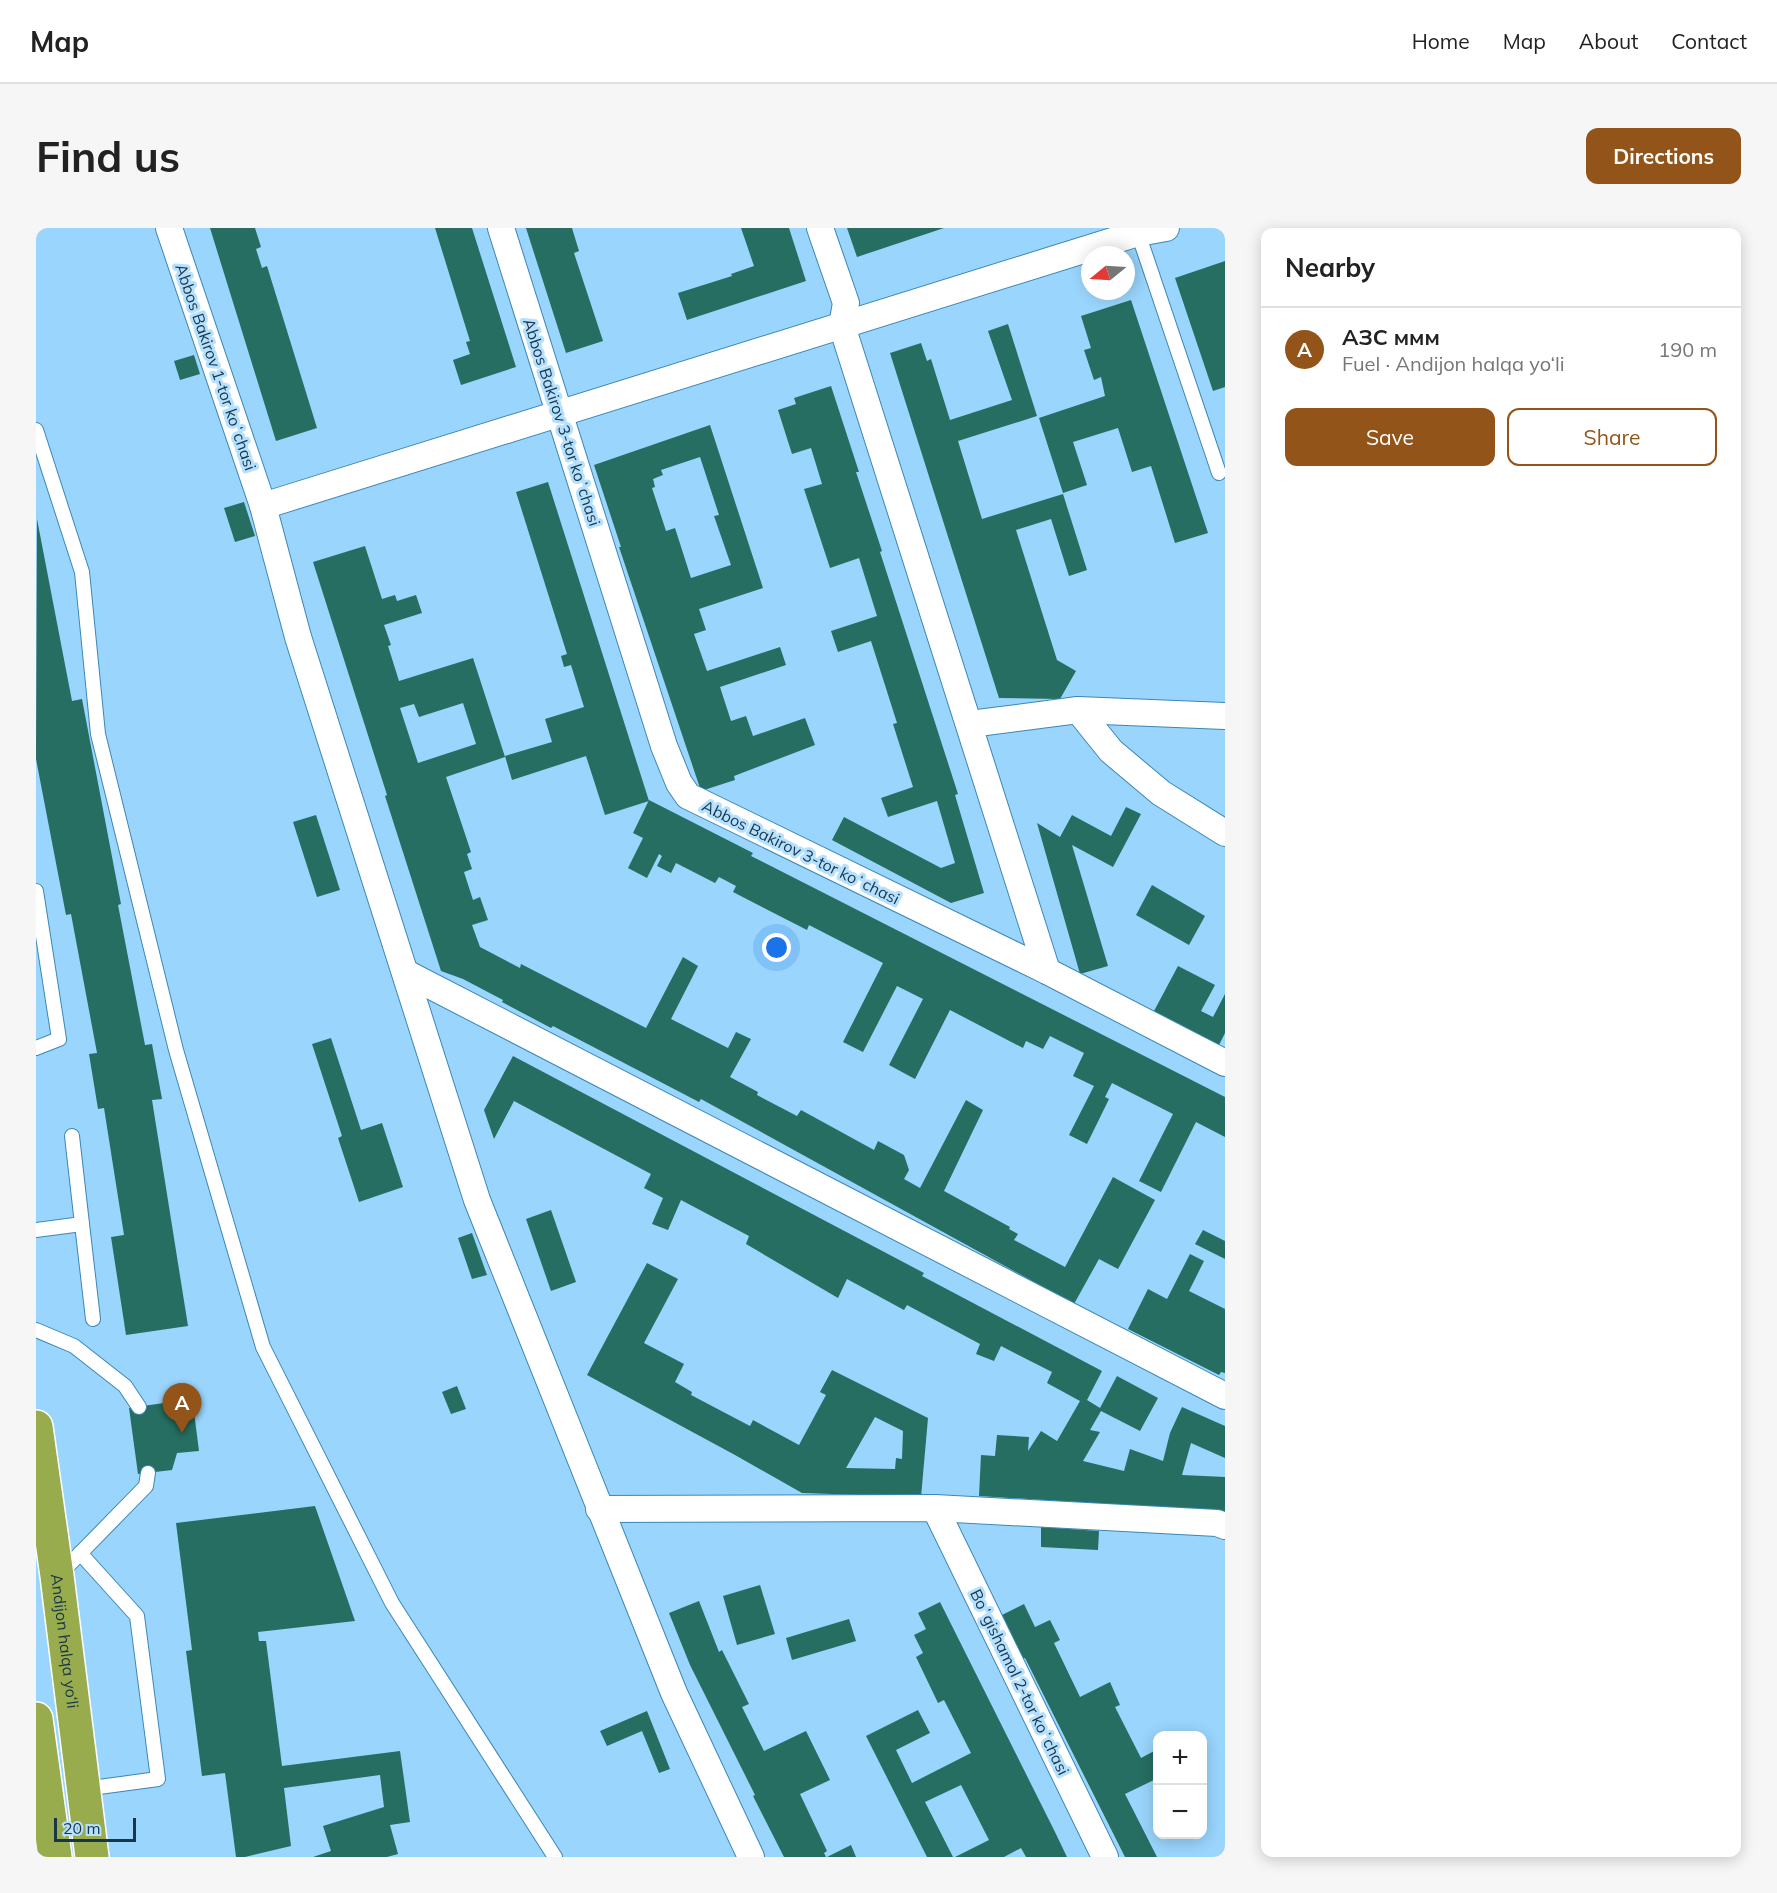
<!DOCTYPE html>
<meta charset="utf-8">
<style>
:root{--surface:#fff;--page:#f6f6f6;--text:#222;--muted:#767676;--line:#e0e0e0;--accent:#925419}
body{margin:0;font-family:Mulish,sans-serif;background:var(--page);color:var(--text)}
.controls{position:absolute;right:18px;bottom:18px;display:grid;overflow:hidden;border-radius:12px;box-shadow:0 3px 15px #0003}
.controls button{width:54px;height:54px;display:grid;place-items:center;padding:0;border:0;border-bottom:2px solid var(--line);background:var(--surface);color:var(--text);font:30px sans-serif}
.compass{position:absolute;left:1045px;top:18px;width:54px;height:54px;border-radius:50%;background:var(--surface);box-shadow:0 3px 15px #0003;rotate:252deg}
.scale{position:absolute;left:18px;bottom:15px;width:82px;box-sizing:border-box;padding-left:6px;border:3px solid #17364a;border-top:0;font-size:16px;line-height:21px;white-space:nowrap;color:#17364a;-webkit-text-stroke:4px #b5e0fe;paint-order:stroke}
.you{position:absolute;left:741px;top:720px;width:21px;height:21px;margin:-15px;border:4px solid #fff;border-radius:50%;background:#1a73e8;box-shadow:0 0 0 9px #1a73e833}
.badge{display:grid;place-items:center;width:39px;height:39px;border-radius:50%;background:var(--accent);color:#fff;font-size:20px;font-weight:700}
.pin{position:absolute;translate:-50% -50px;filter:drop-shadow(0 2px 3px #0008)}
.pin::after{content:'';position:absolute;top:32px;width:21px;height:18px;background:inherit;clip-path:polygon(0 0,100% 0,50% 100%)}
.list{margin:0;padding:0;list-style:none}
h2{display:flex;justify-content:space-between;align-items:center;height:78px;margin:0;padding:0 24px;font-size:26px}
h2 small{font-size:20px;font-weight:400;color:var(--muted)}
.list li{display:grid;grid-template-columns:39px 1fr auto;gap:18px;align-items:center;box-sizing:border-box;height:84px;padding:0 24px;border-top:2px solid var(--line)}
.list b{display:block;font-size:22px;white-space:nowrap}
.list p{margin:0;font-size:20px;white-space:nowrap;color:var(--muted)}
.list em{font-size:20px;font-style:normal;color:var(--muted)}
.actions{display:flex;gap:12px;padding:18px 24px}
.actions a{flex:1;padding:14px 0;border:2px solid var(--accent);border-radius:12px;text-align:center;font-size:21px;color:var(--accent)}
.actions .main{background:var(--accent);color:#fff}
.map{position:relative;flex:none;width:1189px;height:1629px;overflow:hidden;border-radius:12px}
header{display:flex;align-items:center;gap:36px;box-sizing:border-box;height:84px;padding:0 30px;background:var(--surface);border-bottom:2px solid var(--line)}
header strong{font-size:28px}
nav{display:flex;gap:33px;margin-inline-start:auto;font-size:21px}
.intro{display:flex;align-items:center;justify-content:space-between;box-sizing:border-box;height:144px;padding:0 36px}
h1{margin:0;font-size:42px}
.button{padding:15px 27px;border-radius:12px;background:var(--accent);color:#fff;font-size:21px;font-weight:700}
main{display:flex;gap:36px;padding:0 36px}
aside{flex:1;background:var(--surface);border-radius:12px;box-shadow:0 3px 15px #0003}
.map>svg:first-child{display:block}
</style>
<header>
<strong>Map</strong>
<nav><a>Home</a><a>Map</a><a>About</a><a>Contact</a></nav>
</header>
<div class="intro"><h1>Find us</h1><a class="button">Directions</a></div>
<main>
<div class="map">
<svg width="1189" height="1629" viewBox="0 0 1189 1629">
<rect width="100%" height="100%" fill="#9ad5fd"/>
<g fill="#256e61" fill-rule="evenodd">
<polygon points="174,0 219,0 225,19 220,21 226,40 231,38 281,200 240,213"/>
<polygon points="399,0 436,0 480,139 425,157 417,132 434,126 430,114 434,113"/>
<polygon points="490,0 536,0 543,23 538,25 567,113 530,125"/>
<polygon points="705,0 753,0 770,53 651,92 642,65 696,48 695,46 718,38"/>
<polygon points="811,0 908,0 821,29"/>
<polygon points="1189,33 1189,159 1177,163 1139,50"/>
<polygon points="1095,72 1172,305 1139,315 1115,238 1096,244 1082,200 1037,214 1051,257 1027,265 1003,190 1069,168 1065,149 1058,152 1048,122 1055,120 1045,88"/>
<polygon points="972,96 1001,188 922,213 946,291 1027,266 1051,342 1033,348 1015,291 980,302 1021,432 1040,443 1024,471 963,470 854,125 885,115 891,133 895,131 914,192 976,172 952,103"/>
<polygon points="158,127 164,146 144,152 138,133"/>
<polygon points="795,158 823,244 820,244 846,323 844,324 922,566 919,567 948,665 915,675 796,612 808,589 905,640 919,635 901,573 852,589 845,570 877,559 857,496 861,495 835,413 802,424 795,403 841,388 823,330 794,340 768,261 786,256 775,220 756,226 742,182 760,176 758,170"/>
<path d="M674 197 727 360 663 381 670 402 658 406 671 443 744 419 750 437 684 459 695 493 710 488 717 508 769 490 779 517 698 548 699 552 665 563 583 319H585L558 237ZM664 229 683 287 678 288 695 337 655 350 639 300 630 303 616 260 619 259 617 251 627 247 625 242Z"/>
<polygon points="512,254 613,573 569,587 550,528 476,552 469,528 516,514 509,491 548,479 535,437 528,439 525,428 531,426 480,264"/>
<polygon points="208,274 219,308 199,314 188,280"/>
<polygon points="1,291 36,473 46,471 85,676 82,677 109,817 116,816 126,871 116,872 152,1098 90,1107 75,1009 88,1007 68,880 62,881 53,826 61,825 35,686 30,687 0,531"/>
<path d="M329 318 346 371 359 367 361 373 380 367 386 385 348 397 355 417 352 418 363 453 437 430 469 529 410 549 435 624 431 626 436 641 428 644 437 672 444 669 452 692 436 697 444 719 484 740 485 736 610 800 647 729 662 738 635 791 692 820 700 804 715 811 694 849 722 864 721 867 761 888 765 882 838 922 842 913 868 927 873 942 868 951 884 960 930 872 947 882 908 963 974 999 973 1001 982 1006 978 1012 1029 1039 1077 949 1119 972 1082 1041 1063 1031 1038 1076 665 871 663 874 517 798 515 800 466 774 467 772 427 751 405 743 349 568 351 567 277 334ZM427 475 440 516 382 535 364 480 378 476 383 489Z"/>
<polygon points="613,572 717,625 715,628 1189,869 1189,909 1160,894 1125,964 1103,953 1137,886 1076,855 1069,869 1073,871 1051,916 1033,907 1058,858 1037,848 1048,825 1014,808 1007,821 990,813 987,820 914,782 879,851 853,837 887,771 861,758 827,824 807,814 847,735 773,697 771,702 697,664 700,658 683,649 679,655 640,635 635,645 621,638 626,628 623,626 611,650 592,640 607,610 597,605"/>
<polygon points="1090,579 1105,586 1077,639 1036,617 1072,738 1044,746 1001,595 1024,609 1036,587 1075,608"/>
<polygon points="280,587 304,662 281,669 257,594"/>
<polygon points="1116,657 1169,688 1153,717 1100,687"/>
<polygon points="1142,738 1179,757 1165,783 1177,789 1189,766 1189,805 1183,817 1118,783"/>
<polygon points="295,810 325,902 346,895 367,959 323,974 302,910 306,908 276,816"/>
<polygon points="477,828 888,1045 886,1048 1066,1143 1051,1172 1064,1180 1081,1148 1122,1170 1104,1203 1065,1183 1054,1202 1064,1204 1047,1233 1088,1243 1094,1221 1127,1233 1134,1205 1146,1179 1189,1198 1189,1230 1155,1215 1146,1247 1189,1249 1189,1283 943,1268 945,1227 959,1228 961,1207 993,1209 992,1223 1005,1203 1021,1213 1044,1173 1011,1155 1016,1144 965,1118 958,1133 940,1126 944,1116 871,1077 868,1082 811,1051 802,1070 710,1016 713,1008 645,972 632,1002 616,996 627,970 608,960 615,946 478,873 458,911 448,882"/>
<polygon points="515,982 540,1054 515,1063 490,991"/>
<polygon points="1167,1002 1189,1013 1189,1031 1159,1016"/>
<polygon points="436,1005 451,1047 436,1051 422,1010"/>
<polygon points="1154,1026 1168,1033 1153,1063 1189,1081 1189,1145 1185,1144 1183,1147 1092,1101 1112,1061 1131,1071"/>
<path d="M611 1035 642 1051 608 1115 648 1136 639 1154 656 1164 655 1167 714 1198 717 1192 763 1217 790 1167 784 1164 796 1142 892 1190 885 1269 766 1265 699 1227 551 1147ZM839 1189 867 1203 866 1231 860 1230 859 1241 810 1240Z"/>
<polygon points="421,1158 430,1181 415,1186 406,1164"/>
<polygon points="128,1175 135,1187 158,1184 163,1223 141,1225 136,1242 102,1246 93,1180"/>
<polygon points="279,1278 319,1393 222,1404 223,1413 230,1413 246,1538 364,1523 374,1594 354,1597 362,1626 351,1629 277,1629 295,1623 287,1598 348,1579 344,1547 248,1560 255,1618 209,1629 200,1629 189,1545 166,1548 150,1423 156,1422 140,1295"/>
<polygon points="1005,1299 1063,1303 1062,1322 1005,1319"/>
<polygon points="724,1357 739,1406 701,1417 687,1368"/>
<polygon points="663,1373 683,1424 686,1422 713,1476 706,1479 728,1523 770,1503 794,1552 764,1566 791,1623 788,1625 790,1629 748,1629 717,1568 719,1567 654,1437 633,1385"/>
<polygon points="904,1374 1018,1602 1031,1629 990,1629 985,1620 968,1629 919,1629 953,1612 925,1557 889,1574 917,1629 891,1629 830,1508 882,1482 894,1505 860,1522 876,1555 935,1525 908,1472 902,1475 880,1429 887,1425 878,1407 890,1401 882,1385"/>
<polygon points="988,1376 999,1399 1014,1392 1024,1412 1018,1415 1044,1469 1074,1454 1084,1477 1079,1479 1105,1530 1122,1521 1122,1550 1089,1566 1121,1629 1089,1629 989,1430 986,1431 964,1388"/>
<polygon points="813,1391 820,1413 756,1432 750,1410"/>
<polygon points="611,1483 634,1541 623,1545 606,1503 571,1518 564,1503"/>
<polygon points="815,1617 820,1629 791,1629"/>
</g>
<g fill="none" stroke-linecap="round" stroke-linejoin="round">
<g stroke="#3c87b5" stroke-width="16">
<g id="lane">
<polyline points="1102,5 1183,245"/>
<polyline points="0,202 46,344 62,506 140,822 227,1119 356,1375 519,1629"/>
<polyline points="0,663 23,811 0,820"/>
<polyline points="46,996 57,1091"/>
<polyline points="0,1002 46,996 36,908"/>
<polyline points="0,1102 38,1118 89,1158 103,1179"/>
<polyline points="44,1325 101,1388 122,1551 48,1561"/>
<polyline points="23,1347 110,1258 112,1245"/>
</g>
</g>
<g stroke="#3c87b5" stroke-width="28">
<g id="street">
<polyline points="133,0 227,278 262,409 441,972 638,1465 715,1629"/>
<polyline points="465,0 628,518 643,555 652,568 1011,743 1189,835"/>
<polyline points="784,0 810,75 806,98 1011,743"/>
<polyline points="1100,0 1102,5 1130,0"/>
<polyline points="227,278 1102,5"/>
<polyline points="1042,482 1075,523 1125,565 1189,605"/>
<polyline points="934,496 1042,482 1189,488"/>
<polyline points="370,745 1189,1168"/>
<polyline points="899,1280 1069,1629"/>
<polyline points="563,1281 899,1280 1181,1295 1189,1298"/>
</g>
</g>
<g stroke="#fff" stroke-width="36">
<g id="highway">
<path id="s1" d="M0 1199 21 1348 56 1629"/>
<polyline points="0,1491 19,1629"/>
</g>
</g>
<use href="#lane" stroke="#fff" stroke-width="14"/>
<use href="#street" stroke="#fff" stroke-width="26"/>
<use href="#highway" stroke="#99ac4d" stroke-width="33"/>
</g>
<g text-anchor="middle" stroke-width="6" stroke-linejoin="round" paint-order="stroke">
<g font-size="16" fill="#17364a" stroke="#b5e0fe">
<text transform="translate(180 139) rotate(71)" y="6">Abbos Bakirov 1-tor koʻchasi</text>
<text transform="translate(526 194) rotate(72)" y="6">Abbos Bakirov 3-tor koʻchasi</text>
<text transform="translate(765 624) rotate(26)" y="6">Abbos Bakirov 3-tor koʻchasi</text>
<text dy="6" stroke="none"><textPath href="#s1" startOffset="216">Andijon halqa yo‘li</textPath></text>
<text transform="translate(984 1454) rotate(64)" y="6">Boʻgishamol 2-tor koʻchasi</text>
</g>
</g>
</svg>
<div class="controls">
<button>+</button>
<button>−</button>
</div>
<svg class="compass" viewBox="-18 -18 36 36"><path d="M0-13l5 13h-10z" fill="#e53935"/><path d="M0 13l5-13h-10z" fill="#767676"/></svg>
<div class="scale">20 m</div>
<div class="you"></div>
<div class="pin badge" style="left:146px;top:1205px">A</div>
</div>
<aside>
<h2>Nearby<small></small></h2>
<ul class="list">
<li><span class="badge">A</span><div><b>АЗС ммм</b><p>Fuel · Andijon halqa yo‘li</p></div><em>190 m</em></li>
</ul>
<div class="actions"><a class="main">Save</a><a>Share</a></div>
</aside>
</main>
